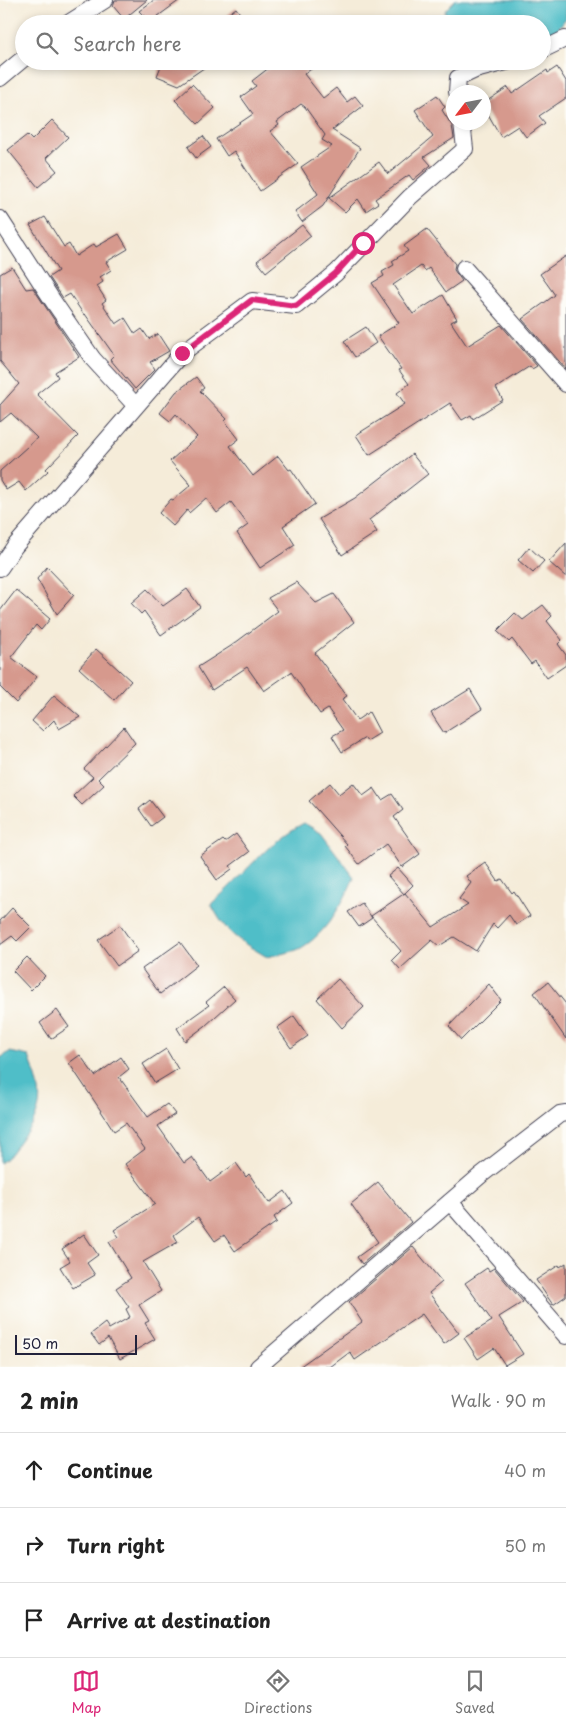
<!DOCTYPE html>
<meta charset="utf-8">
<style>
:root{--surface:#fff;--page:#f2f2f2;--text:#222;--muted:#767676;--line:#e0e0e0;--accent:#db2777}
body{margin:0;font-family:"Playpen Sans",sans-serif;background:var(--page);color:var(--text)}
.compass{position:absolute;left:446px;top:85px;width:45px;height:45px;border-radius:50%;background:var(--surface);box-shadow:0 2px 8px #0003;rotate:238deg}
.scale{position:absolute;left:15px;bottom:12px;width:122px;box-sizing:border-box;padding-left:5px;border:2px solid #22223b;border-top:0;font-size:14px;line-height:18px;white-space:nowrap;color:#22223b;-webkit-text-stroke:4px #fdfcf7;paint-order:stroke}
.stop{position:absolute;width:15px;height:15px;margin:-11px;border:4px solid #db2777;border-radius:50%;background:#fff}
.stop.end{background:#db2777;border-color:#fff;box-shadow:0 1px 5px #0008}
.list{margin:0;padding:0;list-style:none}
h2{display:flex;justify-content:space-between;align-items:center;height:65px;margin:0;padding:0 20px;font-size:21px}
h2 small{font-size:16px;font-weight:400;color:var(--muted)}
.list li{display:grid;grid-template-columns:32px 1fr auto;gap:15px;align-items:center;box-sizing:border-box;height:75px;padding:0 20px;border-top:1px solid var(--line)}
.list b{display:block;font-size:19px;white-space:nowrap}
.list em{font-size:16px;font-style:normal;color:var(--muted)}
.icon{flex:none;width:28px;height:28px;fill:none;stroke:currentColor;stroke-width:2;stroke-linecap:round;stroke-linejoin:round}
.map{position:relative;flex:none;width:566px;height:1367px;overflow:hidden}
.search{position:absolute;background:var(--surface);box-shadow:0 2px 8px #0003;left:15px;right:15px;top:15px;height:55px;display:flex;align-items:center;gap:12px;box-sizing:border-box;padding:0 18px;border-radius:28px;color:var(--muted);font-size:19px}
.sheet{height:290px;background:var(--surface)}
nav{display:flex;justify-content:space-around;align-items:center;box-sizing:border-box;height:70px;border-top:1px solid var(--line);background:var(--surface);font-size:14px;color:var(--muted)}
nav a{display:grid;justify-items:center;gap:2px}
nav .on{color:var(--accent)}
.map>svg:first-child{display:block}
</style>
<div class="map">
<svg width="566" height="1367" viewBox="0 0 566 1367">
<rect width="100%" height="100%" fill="#fdfcf7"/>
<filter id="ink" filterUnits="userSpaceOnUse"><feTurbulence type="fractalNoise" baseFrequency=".02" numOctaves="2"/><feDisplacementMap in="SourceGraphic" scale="10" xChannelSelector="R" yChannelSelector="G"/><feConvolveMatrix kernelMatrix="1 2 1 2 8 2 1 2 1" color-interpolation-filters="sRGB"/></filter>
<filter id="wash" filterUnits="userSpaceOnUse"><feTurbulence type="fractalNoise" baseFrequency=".0096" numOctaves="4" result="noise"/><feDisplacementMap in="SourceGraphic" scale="20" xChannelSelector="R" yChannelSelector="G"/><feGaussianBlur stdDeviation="1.12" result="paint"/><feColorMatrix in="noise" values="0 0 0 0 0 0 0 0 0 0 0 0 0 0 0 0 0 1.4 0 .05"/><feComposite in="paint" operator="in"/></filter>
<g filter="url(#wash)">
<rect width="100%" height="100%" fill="#f5ecd9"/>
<g fill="#50bec8" stroke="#397082">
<polygon points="455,0 566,0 566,18 550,40 542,42 542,24 442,24 446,9"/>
<path d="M304 823 321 833 354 877C344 902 326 934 301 948 292 953 277 954 267 957 237 939 227 935 211 904 242 877 267 842 304 823Z"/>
<path d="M10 1052 29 1056C42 1093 47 1107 21 1139 14 1148 10 1157 0 1163V1058Z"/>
</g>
<g id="blocks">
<g fill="#d6998d">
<polygon points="115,0 147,0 124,19 113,6"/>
<polygon points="154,0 180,0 150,22 139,11"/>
<polygon points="236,8 248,24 215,24"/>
<polygon points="163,61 214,61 179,85 157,76"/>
<polygon points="266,61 323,61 304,74 323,98 336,88 347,102 355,96 363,106 332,130 360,148 323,206 302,222 295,212 318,194 301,167 332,146 322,140 325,135 305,107 301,104 277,122 279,125 270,131 298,164 260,191 234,151 227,156 216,139 253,114 241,97 256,86 252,81 270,67"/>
<polygon points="557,67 566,81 566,98 539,116 545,123 526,137 518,126 501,137 484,107 484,103 508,87 512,94 547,70 548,73"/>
<polygon points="192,84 215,108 198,124 175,100"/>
<polygon points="437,95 445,107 442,110 452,126 454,138 424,157 431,165 413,180 409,175 375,199 378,203 366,211 358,199 345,212 329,198 379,162 388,174 433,137 415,110"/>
<polygon points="52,120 68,137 46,158 57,171 38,187 8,150 27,135 32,140"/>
<polygon points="203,136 211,147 196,158 188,147"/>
<polygon points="45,217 64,247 69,244 76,256 94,244 96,247 119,234 128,249 106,262 111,270 100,277 103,282 97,286 106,300 102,303 116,324 125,318 135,334 142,329 149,339 158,334 169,351 150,362 155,369 135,389 110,359 114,355 85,314 84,315 70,294 63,298 49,277 58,271 30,225"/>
<polygon points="302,225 311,236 266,272 257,261"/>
<polygon points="427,229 455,264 454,270 462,281 446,292 429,268 425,271 421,266 393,285 413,314 443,295 457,319 451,322 467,346 501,325 537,366 532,369 530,366 496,388 503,400 473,419 471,415 462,420 450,403 369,455 356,435 405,404 397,393 409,384 399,370 401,369 378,336 399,323 372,283 384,276 382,272 394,265 392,261 408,251 404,246"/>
<polygon points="566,256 566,369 522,319 555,295 540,274"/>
<polygon points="12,267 26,289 33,288 79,357 55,372 58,377 37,394 78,436 46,469 48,471 26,491 19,482 6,490 0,480 0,471 37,438 11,413 0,422 0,405 19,384 0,361 0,274"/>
<polygon points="366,327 376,343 355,357 344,341"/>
<polygon points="196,377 204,388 200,391 227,419 225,421 239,439 230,446 253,476 278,456 289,470 291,469 315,504 283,526 295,545 260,568 237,533 248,525 231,502 217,513 206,498 189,513 187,510 173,526 159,513 171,499 173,500 191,485 170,461 197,437 176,414 170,421 160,413 176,392"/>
<polygon points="412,454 428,474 369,520 377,532 342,555 319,519 355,498"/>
<polygon points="566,543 566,577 549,562"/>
<polygon points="529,547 544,561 533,573 518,560"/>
<polygon points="47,567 74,595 57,614 37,579"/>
<polygon points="296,582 316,603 334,594 354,622 315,653 347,696 342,699 357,720 369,712 380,733 367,741 365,738 342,752 332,736 343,730 328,709 320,714 291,672 264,691 247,667 212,690 198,667 231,646 278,611 268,598"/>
<polygon points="147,589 163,606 187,589 200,607 161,635 144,611 141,614 131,603"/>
<polygon points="16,590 50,619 41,630 36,625 11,657 37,677 16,703 0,687 0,611"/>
<polygon points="543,605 552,616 547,621 562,640 558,644 566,655 566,665 547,678 535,661 531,664 512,639 509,642 497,631 515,613 523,620"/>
<polygon points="96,649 131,681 114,700 79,668"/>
<polygon points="470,689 482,709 444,733 431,713"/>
<polygon points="54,695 80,717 59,729 54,720 43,731 32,721"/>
<polygon points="124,727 135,743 98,779 104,785 82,805 73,796 93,777 84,769"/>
<polygon points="330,783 339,794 353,783 363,796 374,788 382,800 392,794 403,810 394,817 420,854 402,867 386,844 359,864 345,846 347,844 309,801"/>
<polygon points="150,800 163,817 151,826 139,809"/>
<polygon points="236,834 249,852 230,866 232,869 217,880 200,856 223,840 225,842"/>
<polygon points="485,862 498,881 502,879 512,893 514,891 530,916 516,925 509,915 497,928 493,924 476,951 454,937 439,946 432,940 400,969 392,960 401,951 371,916 405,893 433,927 468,905 459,899 471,883 466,876"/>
<polygon points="398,868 413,885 404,894 388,876"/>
<polygon points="362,903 372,918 359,927 348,912"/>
<polygon points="12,908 31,927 17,941 12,936 0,945 0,921"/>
<polygon points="120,925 138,951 117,966 98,940"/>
<polygon points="180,942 197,965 160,994 142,969"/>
<polygon points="27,957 45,976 31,990 13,971"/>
<polygon points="338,979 364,1007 342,1028 317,999"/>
<polygon points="548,982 566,1004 566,1039 534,993"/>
<polygon points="489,984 501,1000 461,1040 449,1026"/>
<polygon points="224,987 235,999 205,1026 185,1041 177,1028 209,1005 206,1002"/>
<polygon points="57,1010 69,1027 51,1039 40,1023"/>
<polygon points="294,1016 308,1036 291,1048 277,1028"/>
<polygon points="166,1049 178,1069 155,1083 143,1064"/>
<polygon points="80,1055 95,1076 121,1057 129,1069 119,1077 148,1117 167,1104 175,1114 158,1126 184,1163 192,1157 210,1182 236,1163 246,1177 249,1174 269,1203 285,1191 293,1203 274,1217 277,1222 235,1251 224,1235 215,1241 198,1217 174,1235 178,1242 143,1262 161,1291 139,1305 149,1321 145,1323 155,1339 120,1359 108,1338 99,1345 91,1334 105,1323 109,1329 130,1317 126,1309 129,1307 116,1288 131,1278 109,1242 119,1237 114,1230 155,1204 125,1164 145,1149 126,1123 114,1131 107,1120 69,1063"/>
<polygon points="378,1182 411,1222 362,1264 357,1257 378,1242 351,1204"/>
<polygon points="84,1234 98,1255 87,1263 95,1275 73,1288 60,1267 70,1261 62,1249"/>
<polygon points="413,1247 442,1282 429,1293 459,1333 444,1344 422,1314 355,1360 350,1352 330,1367 299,1367 362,1322 349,1302"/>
<polygon points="566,1263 566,1296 553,1305 536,1280 559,1265 560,1267"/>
<polygon points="487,1268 489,1271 494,1268 523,1302 499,1317 523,1354 505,1365 494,1348 478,1359 464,1338 492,1321 465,1283"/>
</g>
</g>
</g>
<g filter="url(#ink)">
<use href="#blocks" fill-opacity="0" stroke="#424053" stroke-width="1"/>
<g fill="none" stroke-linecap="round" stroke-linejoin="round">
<g stroke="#424053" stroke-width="18">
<g id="minor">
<polyline points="67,24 105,0"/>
<polyline points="542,50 565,39"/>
<polyline points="0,78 24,58"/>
<polyline points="457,92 458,78 475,70 510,61"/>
<polyline points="0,219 53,301 93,359 135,405"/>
<polyline points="464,268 566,384"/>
<polyline points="0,568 15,546 182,353 252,301 296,306 336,273 410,197 465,149 462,122"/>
<polyline points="450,1202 566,1336"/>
<polyline points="258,1367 481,1175 560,1114 566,1113"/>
</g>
</g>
<use href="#minor" stroke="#fff" stroke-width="16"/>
</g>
</g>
<g fill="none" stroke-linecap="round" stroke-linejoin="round" filter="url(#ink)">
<polyline stroke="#db2777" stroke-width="6" points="182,353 252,300 296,306 336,273 363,243"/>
</g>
</svg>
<svg class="compass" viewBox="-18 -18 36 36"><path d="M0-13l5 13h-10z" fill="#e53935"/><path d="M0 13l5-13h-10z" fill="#767676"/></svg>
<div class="scale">50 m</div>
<div class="stop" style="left:363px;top:243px"></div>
<div class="stop end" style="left:182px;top:353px"></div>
<div class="search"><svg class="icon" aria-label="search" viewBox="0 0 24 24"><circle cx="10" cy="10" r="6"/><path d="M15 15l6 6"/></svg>Search here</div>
</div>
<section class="sheet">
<h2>2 min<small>Walk · 90 m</small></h2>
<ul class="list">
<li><svg class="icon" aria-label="ahead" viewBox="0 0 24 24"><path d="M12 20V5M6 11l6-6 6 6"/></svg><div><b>Continue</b></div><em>40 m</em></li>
<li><svg class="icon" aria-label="right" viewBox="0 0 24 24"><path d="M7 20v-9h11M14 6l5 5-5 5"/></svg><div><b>Turn right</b></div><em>50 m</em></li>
<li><svg class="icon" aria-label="arrive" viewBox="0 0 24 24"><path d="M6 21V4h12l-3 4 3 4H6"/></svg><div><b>Arrive at destination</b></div></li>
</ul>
</section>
<nav>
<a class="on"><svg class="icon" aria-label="map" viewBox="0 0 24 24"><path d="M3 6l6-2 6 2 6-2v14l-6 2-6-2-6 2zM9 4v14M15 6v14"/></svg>Map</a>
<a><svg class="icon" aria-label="directions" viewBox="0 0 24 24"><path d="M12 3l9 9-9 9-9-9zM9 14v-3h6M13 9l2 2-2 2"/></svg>Directions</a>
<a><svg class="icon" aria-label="saved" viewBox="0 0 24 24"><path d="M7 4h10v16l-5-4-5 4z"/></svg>Saved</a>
</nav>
